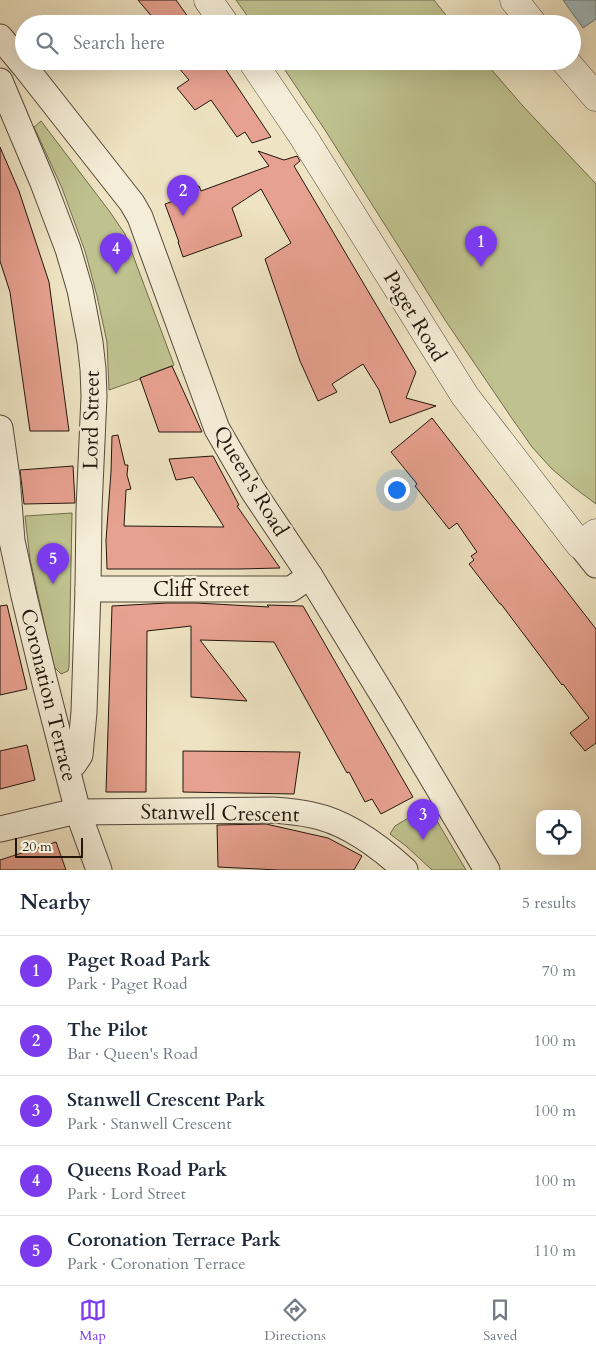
<!DOCTYPE html>
<meta charset="utf-8">
<style>
:root{--surface:#fff;--page:#f2f2f3;--text:#1f2937;--muted:#747a83;--line:#e0e1e3;--accent:#7c3aed}
body{margin:0;font-family:Cardo,serif;background:var(--page);color:var(--text)}
.controls{position:absolute;right:15px;bottom:15px;display:grid;overflow:hidden;border-radius:10px;box-shadow:0 5px 20px #0002}
.controls button{width:45px;height:45px;display:grid;place-items:center;padding:0;border:0;border-bottom:1px solid var(--line);background:var(--surface);color:var(--text);font:25px sans-serif}
.scale{position:absolute;left:15px;bottom:12px;width:68px;box-sizing:border-box;padding-left:5px;border:2px solid #22160d;border-top:0;font-size:14px;line-height:18px;white-space:nowrap;color:#22160d;-webkit-text-stroke:4px #f4edd7;paint-order:stroke}
.you{position:absolute;left:396px;top:489px;width:18px;height:18px;margin:-12px;border:4px solid #fff;border-radius:50%;background:#1a73e8;box-shadow:0 0 0 8px #1a73e833}
.badge{display:grid;place-items:center;width:32px;height:32px;border-radius:50%;background:var(--accent);color:#fff;font-size:16px;font-weight:700}
.pin{position:absolute;translate:-50% -41px;filter:drop-shadow(0 1px 2px #0008)}
.pin::after{content:'';position:absolute;top:26px;width:18px;height:15px;background:inherit;clip-path:polygon(0 0,100% 0,50% 100%)}
.list{margin:0;padding:0;list-style:none}
h2{display:flex;justify-content:space-between;align-items:center;height:65px;margin:0;padding:0 20px;font-size:21px}
h2 small{font-size:16px;font-weight:400;color:var(--muted)}
.list li{display:grid;grid-template-columns:32px 1fr auto;gap:15px;align-items:center;box-sizing:border-box;height:70px;padding:0 20px;border-top:1px solid var(--line)}
.list b{display:block;font-size:19px;white-space:nowrap}
.list p{margin:0;font-size:16px;white-space:nowrap;color:var(--muted)}
.list em{font-size:16px;font-style:normal;color:var(--muted)}
.icon{flex:none;width:28px;height:28px;fill:none;stroke:currentColor;stroke-width:2;stroke-linecap:round;stroke-linejoin:round}
.map{position:relative;flex:none;width:596px;height:870px;overflow:hidden}
.search{position:absolute;background:var(--surface);box-shadow:0 5px 20px #0002;left:15px;right:15px;top:15px;height:55px;display:flex;align-items:center;gap:12px;box-sizing:border-box;padding:0 18px;border-radius:28px;color:var(--muted);font-size:19px}
.sheet{height:415px;background:var(--surface)}
nav{display:flex;justify-content:space-around;align-items:center;box-sizing:border-box;height:70px;border-top:1px solid var(--line);background:var(--surface);font-size:14px;color:var(--muted)}
nav a{display:grid;justify-items:center;gap:2px}
nav .on{color:var(--accent)}
.map>svg:first-child{display:block}
</style>
<div class="map">
<svg width="596" height="870" viewBox="0 0 596 870">
<rect width="100%" height="100%" fill="#eee3c2"/>
<filter id="stains"><feTurbulence type="fractalNoise" baseFrequency=".004" numOctaves="4"/><feColorMatrix values="0 0 0 0 .2 0 0 0 0 .09 0 0 0 0 .02 0 0 0 .5 -.17"/></filter>
<radialGradient id="worn" r=".72"><stop offset=".6" stop-color="#630" stop-opacity="0"/><stop offset="1" stop-color="#630" stop-opacity=".3"/></radialGradient>
<g fill="#bfc28f" stroke="#706c4e">
<polygon points="236,0 434,0 453,24 253,24"/>
<polygon points="279,61 484,61 522,105 596,184 596,504 572,486 552,469 532,447 511,417 445,320 325,130"/>
<polygon points="41,121 110,212 125,234 174,365 140,378 140,379 109,390 107,342 97,296 85,251 62,188 34,127"/>
<polygon points="72,513 69,667 68,671 61,674 54,667 30,559 25,516"/>
<polygon points="428,806 466,870 432,870 406,846 390,834 395,826"/>
</g>
<polygon fill="#9fbbbe" stroke="#6d7977" points="563,0 596,0 596,19 583,28"/>
<g fill="#e7a190" stroke="#22160d">
<polygon points="138,0 176,0 193,24 158,24"/>
<polygon points="173,61 220,61 271,137 252,143 245,132 237,137 211,100 195,110 177,88 189,80"/>
<polygon points="0,147 19,191 49,282 69,431 30,431 10,292 0,261"/>
<polygon points="258,151 284,160 297,156 300,161 294,166 416,372 406,398 436,406 390,423 379,390 363,364 332,384 337,392 318,401 300,361 265,259 291,243 261,189 232,208 242,236 183,257 178,242 179,242 165,204 182,198 180,193 199,186 201,191 269,166"/>
<polygon points="172,366 202,432 159,432 140,378"/>
<polygon points="432,418 596,629 596,743 585,751 570,733 589,718 563,684 562,685 501,604 500,604 469,564 474,560 471,556 477,552 457,523 449,529 415,486 417,484 391,452"/>
<polygon points="118,435 125,465 128,465 127,475 131,489 126,490 124,526 224,527 193,477 176,480 169,459 213,456 239,505 237,506 280,568 238,569 107,569 106,540 111,472 112,436"/>
<polygon points="73,466 75,503 24,504 20,470"/>
<polygon points="167,603 196,603 269,607 267,605 303,606 413,797 381,814 372,799 365,802 349,772 347,773 274,642 200,640 247,701 191,697 191,626 147,631 146,792 106,792 112,606"/>
<polygon points="7,605 27,689 0,695 0,606"/>
<polygon points="27,745 35,780 0,789 0,751"/>
<polygon points="183,751 300,752 294,794 183,792"/>
<polygon points="266,824 328,838 362,856 354,870 279,870 218,867 217,825"/>
<polygon points="56,842 66,870 0,870 0,860"/>
</g>
<g fill="none" stroke-linecap="round" stroke-linejoin="round">
<g stroke="#55493a" stroke-width="27">
<g id="minor">
<polyline points="0,37 25,67 132,203 140,217 217,429 253,491 310,576 390,707 487,870"/>
<polyline points="0,81 43,183 68,249 80,290 90,342 93,369 94,396 89,509 88,589 84,712 80,755 74,764 67,768"/>
<polyline points="0,428 7,477 12,541 24,596 45,683 78,812 99,870"/>
<polyline points="580,545 596,565"/>
<polyline points="88,589 291,589 310,576"/>
<path d="M0 829 64 814 78 812 273 810C286 811 299 812 312 815 347 822 379 846 405 870"/>
</g>
</g>
<g stroke="#55493a" stroke-width="29">
<g id="tertiary">
<polyline points="208,0 225,24"/>
<polyline points="514,0 533,24"/>
<polyline points="252,61 304,138 465,396 580,545 596,533"/>
<polyline points="565,61 596,97"/>
</g>
</g>
<use href="#minor" stroke="#f4edd7" stroke-width="25"/>
<use href="#tertiary" stroke="#f4edd7" stroke-width="28"/>
</g>
<g text-anchor="middle" stroke-width="4.5" stroke-linejoin="round" paint-order="stroke">
<g font-size="21" fill="#22160d" stroke="#f4edd7">
<text transform="translate(415 316) rotate(59)" y="7">Paget Road</text>
<text transform="translate(91 420) rotate(-89)" y="7">Lord Street</text>
<text transform="translate(251 481) rotate(59)" y="7">Queen's Road</text>
<text x="201" y="596">Cliff Street</text>
<text transform="translate(49 695) rotate(76)" y="7">Coronation Terrace</text>
<text transform="translate(220 813) rotate(1)" y="7">Stanwell Crescent</text>
</g>
</g>
<rect width="100%" height="100%" filter="url(#stains)"/>
<rect width="100%" height="100%" fill="url(#worn)"/>
</svg>
<div class="controls">
<button><svg class="icon" aria-label="locate" viewBox="0 0 24 24"><circle cx="12" cy="12" r="6"/><path d="M12 2v4M12 18v4M2 12h4M18 12h4"/></svg></button>
</div>
<div class="scale">20 m</div>
<div class="you"></div>
<div class="pin badge" style="left:481px;top:267px">1</div>
<div class="pin badge" style="left:183px;top:216px">2</div>
<div class="pin badge" style="left:423px;top:840px">3</div>
<div class="pin badge" style="left:116px;top:274px">4</div>
<div class="pin badge" style="left:53px;top:584px">5</div>
<div class="search"><svg class="icon" aria-label="search" viewBox="0 0 24 24"><circle cx="10" cy="10" r="6"/><path d="M15 15l6 6"/></svg>Search here</div>
</div>
<section class="sheet">
<h2>Nearby<small>5 results</small></h2>
<ul class="list">
<li><span class="badge">1</span><div><b>Paget Road Park</b><p>Park · Paget Road</p></div><em>70 m</em></li>
<li><span class="badge">2</span><div><b>The Pilot</b><p>Bar · Queen's Road</p></div><em>100 m</em></li>
<li><span class="badge">3</span><div><b>Stanwell Crescent Park</b><p>Park · Stanwell Crescent</p></div><em>100 m</em></li>
<li><span class="badge">4</span><div><b>Queens Road Park</b><p>Park · Lord Street</p></div><em>100 m</em></li>
<li><span class="badge">5</span><div><b>Coronation Terrace Park</b><p>Park · Coronation Terrace</p></div><em>110 m</em></li>
</ul>
</section>
<nav>
<a class="on"><svg class="icon" aria-label="map" viewBox="0 0 24 24"><path d="M3 6l6-2 6 2 6-2v14l-6 2-6-2-6 2zM9 4v14M15 6v14"/></svg>Map</a>
<a><svg class="icon" aria-label="directions" viewBox="0 0 24 24"><path d="M12 3l9 9-9 9-9-9zM9 14v-3h6M13 9l2 2-2 2"/></svg>Directions</a>
<a><svg class="icon" aria-label="saved" viewBox="0 0 24 24"><path d="M7 4h10v16l-5-4-5 4z"/></svg>Saved</a>
</nav>
